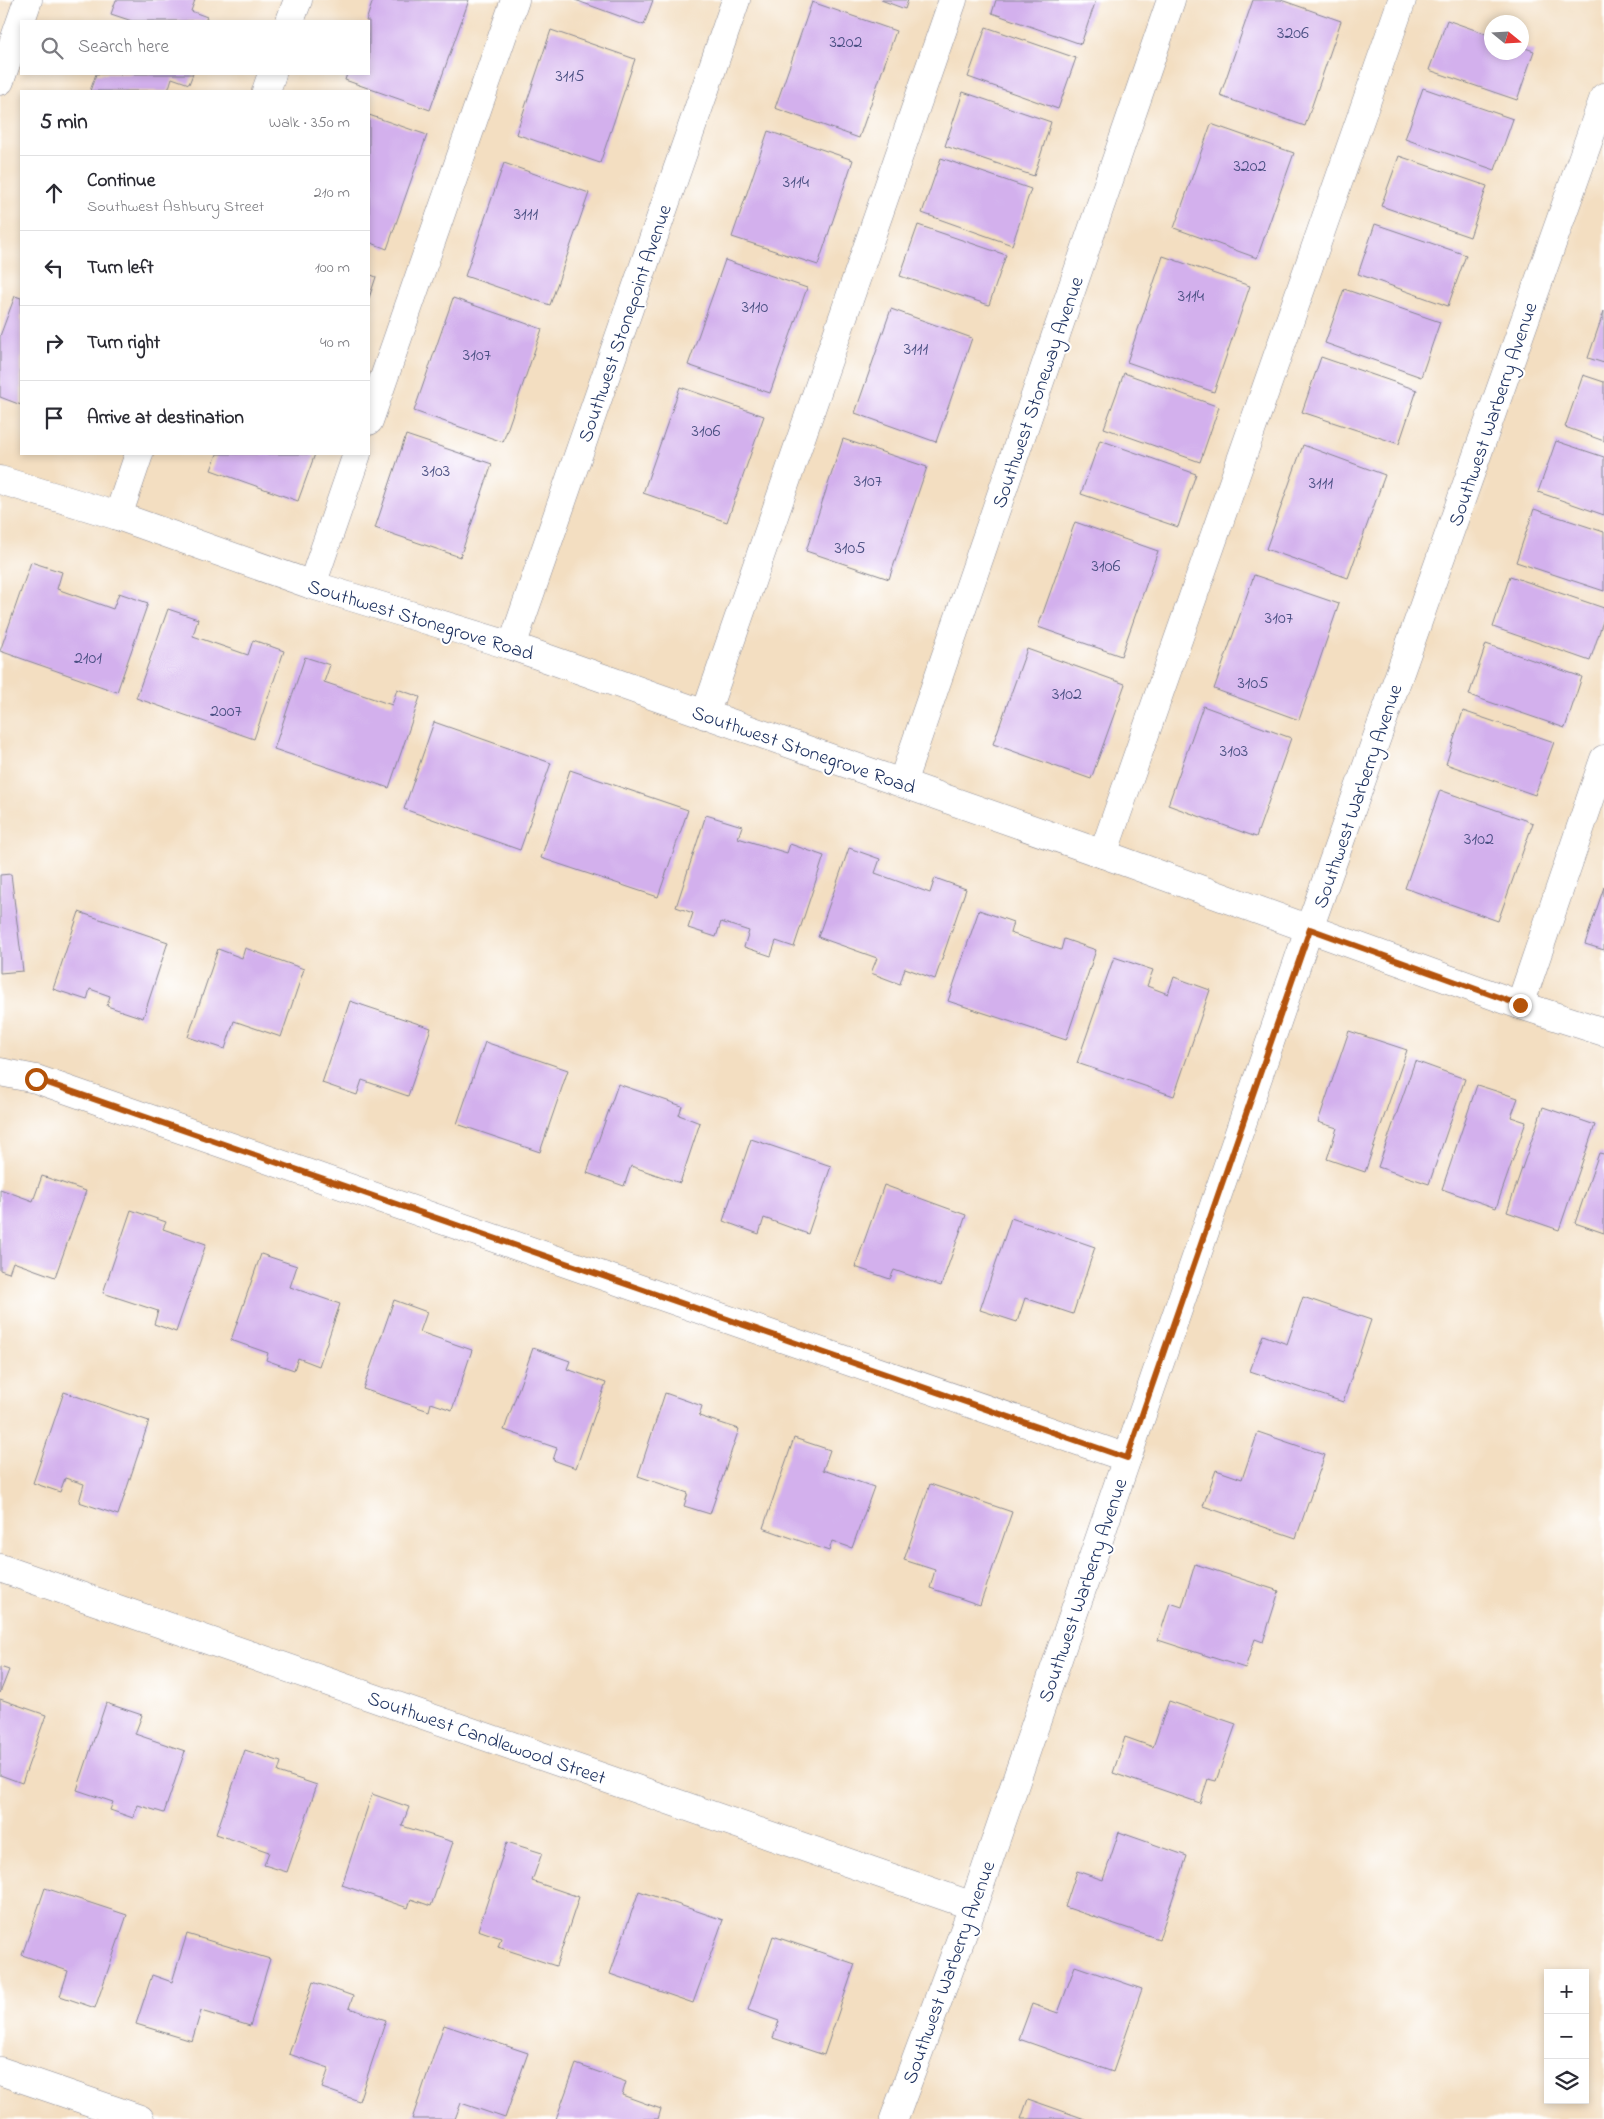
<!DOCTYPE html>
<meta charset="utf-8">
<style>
:root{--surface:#fff;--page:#f2f2f3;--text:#2b2b33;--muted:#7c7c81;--line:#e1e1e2}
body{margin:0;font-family:"Indie Flower",sans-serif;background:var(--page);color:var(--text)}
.controls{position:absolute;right:15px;bottom:15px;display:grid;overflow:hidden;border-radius:0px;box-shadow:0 2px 8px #0003}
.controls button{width:45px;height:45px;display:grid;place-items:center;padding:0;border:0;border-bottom:1px solid var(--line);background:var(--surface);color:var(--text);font:25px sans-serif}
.compass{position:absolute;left:1484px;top:15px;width:45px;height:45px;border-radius:50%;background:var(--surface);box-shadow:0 2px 8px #0003;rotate:108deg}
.stop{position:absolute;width:15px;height:15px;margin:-11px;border:4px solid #b45309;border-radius:50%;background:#fff}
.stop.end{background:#b45309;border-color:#fff;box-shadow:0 1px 5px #0008}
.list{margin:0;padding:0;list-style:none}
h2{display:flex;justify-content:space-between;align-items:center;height:65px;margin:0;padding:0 20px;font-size:21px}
h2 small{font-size:16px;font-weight:400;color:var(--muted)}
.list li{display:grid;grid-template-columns:32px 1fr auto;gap:15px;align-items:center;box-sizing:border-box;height:75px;padding:0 20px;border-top:1px solid var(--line)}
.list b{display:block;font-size:19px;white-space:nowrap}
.list p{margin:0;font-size:16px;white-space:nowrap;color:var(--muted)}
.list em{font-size:16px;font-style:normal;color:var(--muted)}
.icon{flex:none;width:28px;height:28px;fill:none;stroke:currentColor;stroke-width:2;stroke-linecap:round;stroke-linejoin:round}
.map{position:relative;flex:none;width:1604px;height:2119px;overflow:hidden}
.search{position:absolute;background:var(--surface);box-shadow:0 2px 8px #0003;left:20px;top:20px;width:350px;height:55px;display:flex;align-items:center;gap:12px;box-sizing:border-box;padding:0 18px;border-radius:0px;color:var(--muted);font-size:19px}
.panel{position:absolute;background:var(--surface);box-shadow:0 2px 8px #0003;left:20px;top:90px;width:350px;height:365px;border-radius:0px}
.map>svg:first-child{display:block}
</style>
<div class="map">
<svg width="1604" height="2119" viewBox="0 0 1604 2119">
<rect width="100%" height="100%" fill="#fff"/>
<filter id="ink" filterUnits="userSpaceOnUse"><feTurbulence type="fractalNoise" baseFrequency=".02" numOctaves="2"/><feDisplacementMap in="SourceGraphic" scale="10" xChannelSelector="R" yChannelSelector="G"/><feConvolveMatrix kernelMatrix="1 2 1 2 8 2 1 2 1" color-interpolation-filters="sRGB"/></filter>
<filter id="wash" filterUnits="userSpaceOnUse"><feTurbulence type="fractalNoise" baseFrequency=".0096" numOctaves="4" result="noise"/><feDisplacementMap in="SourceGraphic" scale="20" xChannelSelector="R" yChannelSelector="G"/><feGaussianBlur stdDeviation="1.12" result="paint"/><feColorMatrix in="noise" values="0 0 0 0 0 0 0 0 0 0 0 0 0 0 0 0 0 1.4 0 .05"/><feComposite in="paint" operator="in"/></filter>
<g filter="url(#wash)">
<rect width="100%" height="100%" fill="#f3dec1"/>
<g id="blocks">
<g fill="#d3b0ed">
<polygon points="116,0 195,0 191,11 207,17 205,21 132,21 111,14"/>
<polygon points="373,0 469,0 430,110 345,80 347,74 369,74 369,21 366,21"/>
<polygon points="575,0 653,0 644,25"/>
<polygon points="881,0 908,0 905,9"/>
<polygon points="996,0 1096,0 1081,44 992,13"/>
<polygon points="1253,0 1281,0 1341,21 1305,126 1220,96"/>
<polygon points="812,2 896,31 859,138 775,108"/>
<polygon points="1447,20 1492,36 1492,52 1522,52 1522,47 1534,51 1517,100 1429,70"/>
<polygon points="986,27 1076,58 1058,109 968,77"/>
<polygon points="551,30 635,59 600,163 516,134"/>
<polygon points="96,74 193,74 189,84 172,78 168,91 90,91"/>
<polygon points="1423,88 1513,119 1495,170 1405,139"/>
<polygon points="963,92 1051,122 1034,176 945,146"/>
<polygon points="369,115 427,135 387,249 369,242"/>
<polygon points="1211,124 1294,153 1257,258 1174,228"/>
<polygon points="768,131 853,160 818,265 732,237"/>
<polygon points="1399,156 1487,186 1470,237 1381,206"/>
<polygon points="941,158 1031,189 1012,245 922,213"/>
<polygon points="504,163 589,193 550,305 465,276"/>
<polygon points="1375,224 1466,255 1448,306 1358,274"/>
<polygon points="918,225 1006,255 989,305 900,276"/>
<polygon points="1163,256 1250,286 1214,392 1127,362"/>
<polygon points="725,260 807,288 770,393 688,365"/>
<polygon points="369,274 376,277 369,298"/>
<polygon points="1344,289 1440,322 1421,377 1325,343"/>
<polygon points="15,296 21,298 21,405 0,397 0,336"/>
<polygon points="453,298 542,329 503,442 414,411"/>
<polygon points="891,309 972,338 936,442 855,413"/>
<polygon points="1604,311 1604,363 1588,358"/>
<polygon points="1321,357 1417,390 1399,444 1302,412"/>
<polygon points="1124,373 1219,407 1200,462 1104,428"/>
<polygon points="1583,375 1604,382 1604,441 1565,427"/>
<polygon points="680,387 764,416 727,522 643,493"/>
<polygon points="406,435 492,464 460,557 375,528"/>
<polygon points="843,439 927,467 889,579 806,551"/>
<polygon points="1100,440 1196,474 1178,527 1081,494"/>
<polygon points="1556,441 1604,457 1604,515 1538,492"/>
<polygon points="1303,445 1385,475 1348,578 1266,549"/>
<polygon points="217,454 315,454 298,501 211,470"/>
<polygon points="1534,509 1604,532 1604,591 1516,562"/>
<polygon points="1075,522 1158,551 1121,656 1038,627"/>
<polygon points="31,562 62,572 57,589 113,609 119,593 148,603 117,692 0,651"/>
<polygon points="1254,575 1339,604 1299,720 1214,689"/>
<polygon points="1510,576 1604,608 1604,618 1590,661 1493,627"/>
<polygon points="168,609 198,619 193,636 248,655 253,640 284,651 254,739 136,698"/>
<polygon points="1486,644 1582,677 1565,728 1469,695"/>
<polygon points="1027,649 1125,684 1091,779 993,744"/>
<polygon points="305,657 330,665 324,682 392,705 397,689 420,697 389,788 274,749"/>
<polygon points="1203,706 1291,738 1256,837 1168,805"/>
<polygon points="1463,711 1554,742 1535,795 1446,764"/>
<polygon points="434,722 551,763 520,850 404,809"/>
<polygon points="570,770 688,810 658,897 541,858"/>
<polygon points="1440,790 1533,823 1498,921 1405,888"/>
<polygon points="706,815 742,826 738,838 787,853 790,844 824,856 794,947 776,941 771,956 744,947 749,931 721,922 716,937 688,928 693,913 676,907"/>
<polygon points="849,848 880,859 875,873 930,893 935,878 966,889 935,979 905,968 900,984 871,973 877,958 818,937"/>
<polygon points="11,874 23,971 0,973 0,875"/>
<polygon points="1604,887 1604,950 1585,944"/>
<polygon points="979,910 1013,922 1010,933 1061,950 1064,939 1096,950 1066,1040 948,1001"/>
<polygon points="79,912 168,942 143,1018 107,1006 110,996 90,989 87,1000 53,989"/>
<polygon points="245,948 304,969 281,1037 234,1021 225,1049 188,1037 218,949 242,958"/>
<polygon points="1114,957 1153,970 1147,986 1168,994 1174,977 1210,990 1174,1096 1077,1063"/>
<polygon points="350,1001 431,1028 408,1096 362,1080 357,1095 322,1083"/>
<polygon points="1349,1031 1407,1050 1365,1172 1327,1159 1337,1128 1318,1122"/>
<polygon points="485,1042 568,1070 540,1152 457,1124"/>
<polygon points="1415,1061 1465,1079 1429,1184 1378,1167"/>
<polygon points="618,1084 682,1106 679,1115 700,1123 680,1183 631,1166 624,1186 587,1173"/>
<polygon points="1477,1085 1518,1098 1511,1117 1526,1122 1496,1208 1442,1189"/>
<polygon points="1543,1107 1595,1125 1559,1230 1507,1212"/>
<polygon points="751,1139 831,1166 808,1234 764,1218 759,1234 723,1221"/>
<polygon points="1599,1153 1604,1154 1604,1233 1575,1223"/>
<polygon points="42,1176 86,1191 55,1277 13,1262 9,1273 0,1270 0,1189 33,1201"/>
<polygon points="884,1185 966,1215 941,1286 894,1270 890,1279 855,1267"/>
<polygon points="131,1210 166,1222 163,1229 206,1244 176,1332 154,1324 158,1311 103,1293"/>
<polygon points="1011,1218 1095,1247 1073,1314 1025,1298 1017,1322 980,1310"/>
<polygon points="261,1254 297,1266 290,1287 340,1304 319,1366 298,1358 294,1370 266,1360 268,1353 231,1340"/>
<polygon points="1303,1297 1371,1320 1343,1402 1250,1371 1263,1335 1287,1344"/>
<polygon points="394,1300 427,1312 420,1332 472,1350 452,1410 431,1403 429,1411 363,1389"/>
<polygon points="533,1348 570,1361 567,1369 606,1383 576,1468 553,1460 557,1448 504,1430"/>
<polygon points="64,1392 149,1421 118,1515 79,1502 84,1484 65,1478 60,1492 33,1483"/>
<polygon points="665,1393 702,1406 699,1416 739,1429 710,1514 684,1506 688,1493 638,1476"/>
<polygon points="1258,1432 1325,1455 1296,1538 1203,1506 1216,1470 1242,1479"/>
<polygon points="794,1438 830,1450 823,1470 874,1487 852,1548 832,1541 829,1551 763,1528"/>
<polygon points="930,1484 1012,1512 980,1605 930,1588 935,1570 904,1560"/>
<polygon points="1195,1564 1279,1591 1263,1642 1255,1639 1245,1668 1158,1640 1170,1603 1182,1607"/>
<polygon points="0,1667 9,1670 0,1693"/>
<polygon points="0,1699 46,1715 22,1783 0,1775"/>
<polygon points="1169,1701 1236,1724 1216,1781 1208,1779 1200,1803 1113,1773 1125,1737 1153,1747"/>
<polygon points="106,1703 142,1715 135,1734 185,1751 164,1813 138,1805 133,1818 110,1810 113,1802 77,1790"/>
<polygon points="245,1750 281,1762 278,1772 317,1785 287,1872 264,1865 269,1852 216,1834"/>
<polygon points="372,1794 409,1807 402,1826 453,1842 431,1906 411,1899 408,1908 342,1885"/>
<polygon points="1119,1832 1187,1856 1159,1939 1065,1907 1077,1871 1103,1880"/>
<polygon points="507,1842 542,1853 532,1881 579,1897 556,1966 498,1947 501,1938 478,1930"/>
<polygon points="45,1888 127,1915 95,2008 60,1996 68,1971 22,1955"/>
<polygon points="639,1891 723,1920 693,2003 610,1974"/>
<polygon points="187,1934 270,1959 250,2026 201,2011 192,2041 136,2024 152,1975 172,1982"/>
<polygon points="773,1936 855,1964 824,2055 773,2038 779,2021 748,2010"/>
<polygon points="1075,1966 1142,1989 1113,2072 1019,2039 1032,2004 1058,2013"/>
<polygon points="313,1982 353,1996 349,2008 386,2020 359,2101 322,2088 329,2068 289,2054"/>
<polygon points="444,2025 528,2053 505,2118 461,2103 455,2119 412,2119"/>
<polygon points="576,2064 626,2082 622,2095 661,2109 658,2119 556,2119"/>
<polygon points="1028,2099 1085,2119 1021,2119"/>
</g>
</g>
</g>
<g filter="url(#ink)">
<use href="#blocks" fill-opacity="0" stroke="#878690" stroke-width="1"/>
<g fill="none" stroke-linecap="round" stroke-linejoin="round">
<g stroke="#878690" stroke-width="29">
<g id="minor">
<polyline points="290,21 298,0"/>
<polyline points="0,81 28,0"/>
<polyline points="266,91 272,74"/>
<polyline points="369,421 515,0"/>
<polyline points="0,480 118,516 312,585 512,646 1103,854 1520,1005 1604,1032"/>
<polyline points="118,516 139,454"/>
<polyline points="312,585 357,454"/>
<polyline points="512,646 736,0"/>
<polyline points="705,715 953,0"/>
<polyline points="902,783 1171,0"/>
<polyline points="1103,854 1402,0"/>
<polyline points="1520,1005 1604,759"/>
<polyline points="0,1072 36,1079 1127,1458"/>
<polyline points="0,1568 973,1906"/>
<polyline points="0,2071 140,2119"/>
<polyline points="894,2119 973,1906 1309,929 1604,97"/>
</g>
</g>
<use href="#minor" stroke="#fff" stroke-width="28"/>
</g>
</g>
<g fill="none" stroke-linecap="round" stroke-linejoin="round" filter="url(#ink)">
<polyline stroke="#b45309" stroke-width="6" points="36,1079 1127,1458 1310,929 1520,1005"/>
</g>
<g text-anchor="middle" stroke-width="4" stroke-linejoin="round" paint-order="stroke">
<g font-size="18" fill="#494f82">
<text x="1293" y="38">3206</text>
<text x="846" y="47">3202</text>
<text x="570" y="81">3115</text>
<text x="1250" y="171">3202</text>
<text x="796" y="187">3114</text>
<text x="526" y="219">3111</text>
<text x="1191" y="301">3114</text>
<text x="755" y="312">3110</text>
<text x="916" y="354">3111</text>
<text x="477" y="360">3107</text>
<text x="706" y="436">3106</text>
<text x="436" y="476">3103</text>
<text x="868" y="486">3107</text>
<text x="1321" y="488">3111</text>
<text x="850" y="553">3105</text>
<text x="1106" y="571">3106</text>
<text x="1279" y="623">3107</text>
<text x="88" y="663">2101</text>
<text x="1253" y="688">3105</text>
<text x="1067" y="699">3102</text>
<text x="226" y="716">2007</text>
<text x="1234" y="756">3103</text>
<text x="1479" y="844">3102</text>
</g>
<g font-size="20" fill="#1b2f5e" stroke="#fff">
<text transform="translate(624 323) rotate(-71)" y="7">Southwest Stonepoint Avenue</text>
<text transform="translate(1037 392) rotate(-71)" y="7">Southwest Stoneway Avenue</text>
<text transform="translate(1492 414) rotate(-71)" y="7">Southwest Warberry Avenue</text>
<text transform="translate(421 619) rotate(17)" y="7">Southwest Stonegrove Road</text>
<text transform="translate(804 749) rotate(19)" y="7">Southwest Stonegrove Road</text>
<text transform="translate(1357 796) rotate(-71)" y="7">Southwest Warberry Avenue</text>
<text transform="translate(1082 1590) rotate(-71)" y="7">Southwest Warberry Avenue</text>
<text transform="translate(487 1737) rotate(19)" y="7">Southwest Candlewood Street</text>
<text transform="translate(948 1972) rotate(-70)" y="7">Southwest Warberry Avenue</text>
</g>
</g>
</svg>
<div class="controls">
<button>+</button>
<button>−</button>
<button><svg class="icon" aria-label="layers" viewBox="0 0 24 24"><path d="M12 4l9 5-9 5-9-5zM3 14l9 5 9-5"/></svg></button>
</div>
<svg class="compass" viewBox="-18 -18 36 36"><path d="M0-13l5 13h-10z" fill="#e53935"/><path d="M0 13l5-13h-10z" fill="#7c7c81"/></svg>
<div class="stop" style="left:36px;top:1079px"></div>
<div class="stop end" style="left:1520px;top:1005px"></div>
<div class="search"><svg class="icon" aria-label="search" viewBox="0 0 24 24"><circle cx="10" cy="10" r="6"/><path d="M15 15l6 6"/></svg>Search here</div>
<section class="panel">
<h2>5 min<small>Walk · 350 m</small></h2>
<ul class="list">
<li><svg class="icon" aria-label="ahead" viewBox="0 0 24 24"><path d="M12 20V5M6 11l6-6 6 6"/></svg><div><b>Continue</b><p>Southwest Ashbury Street</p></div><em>210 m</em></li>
<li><svg class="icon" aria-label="left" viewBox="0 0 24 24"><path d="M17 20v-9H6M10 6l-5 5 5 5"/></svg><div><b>Turn left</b></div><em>100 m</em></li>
<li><svg class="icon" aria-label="right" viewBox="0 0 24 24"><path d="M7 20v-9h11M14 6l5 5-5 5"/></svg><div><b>Turn right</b></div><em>40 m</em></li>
<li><svg class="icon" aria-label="arrive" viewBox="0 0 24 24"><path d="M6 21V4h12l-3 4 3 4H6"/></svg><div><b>Arrive at destination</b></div></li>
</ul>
</section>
</div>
